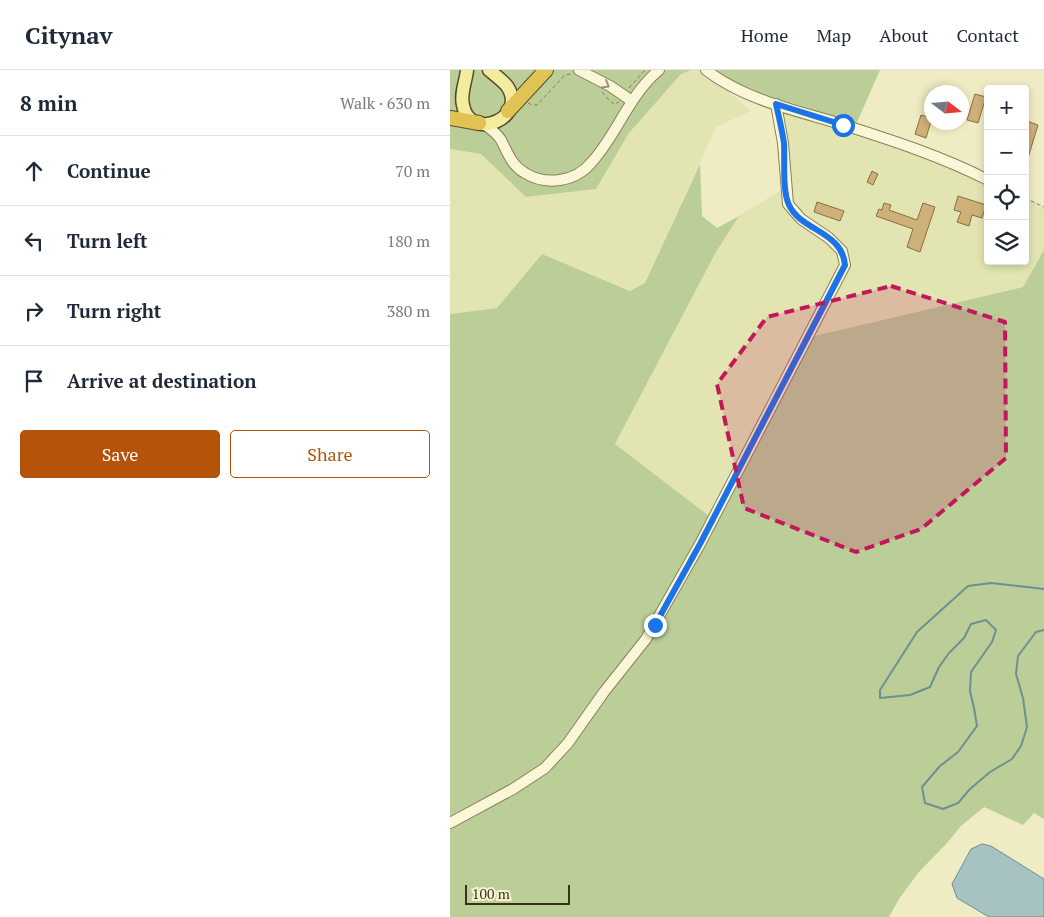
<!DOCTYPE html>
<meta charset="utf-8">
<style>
:root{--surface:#fff;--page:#f2f2f3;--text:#1f2937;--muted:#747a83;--line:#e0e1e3;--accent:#b45309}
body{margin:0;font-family:"PT Serif",serif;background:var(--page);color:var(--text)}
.controls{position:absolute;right:15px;top:15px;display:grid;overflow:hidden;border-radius:5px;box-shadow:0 2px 8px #0003}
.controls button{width:45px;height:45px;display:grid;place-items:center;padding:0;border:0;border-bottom:1px solid var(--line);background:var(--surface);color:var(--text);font:25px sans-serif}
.compass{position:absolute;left:474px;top:15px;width:45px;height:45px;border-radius:50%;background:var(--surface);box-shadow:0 2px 8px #0003;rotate:106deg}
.scale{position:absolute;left:15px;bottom:12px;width:105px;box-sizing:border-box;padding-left:5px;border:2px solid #3a321e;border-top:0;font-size:14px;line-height:18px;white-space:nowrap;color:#3a321e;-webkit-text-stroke:4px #f7f4d4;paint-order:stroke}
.stop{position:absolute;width:15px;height:15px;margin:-11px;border:4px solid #1a73e8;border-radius:50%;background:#fff}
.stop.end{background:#1a73e8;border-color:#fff;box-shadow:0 1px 5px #0008}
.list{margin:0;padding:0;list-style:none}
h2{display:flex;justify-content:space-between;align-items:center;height:65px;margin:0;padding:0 20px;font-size:21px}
h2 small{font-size:16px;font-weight:400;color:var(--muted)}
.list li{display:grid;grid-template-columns:32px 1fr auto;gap:15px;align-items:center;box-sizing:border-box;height:70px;padding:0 20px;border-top:1px solid var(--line)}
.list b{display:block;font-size:19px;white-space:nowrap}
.list em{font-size:16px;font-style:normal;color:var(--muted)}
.actions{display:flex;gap:10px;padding:15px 20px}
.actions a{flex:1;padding:11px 0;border:1px solid var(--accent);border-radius:5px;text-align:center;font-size:18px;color:var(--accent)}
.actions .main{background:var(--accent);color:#fff}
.icon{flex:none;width:28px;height:28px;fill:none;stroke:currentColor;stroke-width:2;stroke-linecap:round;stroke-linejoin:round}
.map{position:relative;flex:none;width:594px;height:847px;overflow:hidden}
header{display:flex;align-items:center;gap:30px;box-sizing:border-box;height:70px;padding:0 25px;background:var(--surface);border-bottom:1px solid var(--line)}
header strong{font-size:24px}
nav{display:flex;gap:28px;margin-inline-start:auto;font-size:18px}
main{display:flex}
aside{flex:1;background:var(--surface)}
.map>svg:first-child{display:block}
</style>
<header>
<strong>Citynav</strong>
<nav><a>Home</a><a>Map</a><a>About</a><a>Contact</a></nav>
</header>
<main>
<aside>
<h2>8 min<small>Walk · 630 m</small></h2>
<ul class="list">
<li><svg class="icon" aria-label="ahead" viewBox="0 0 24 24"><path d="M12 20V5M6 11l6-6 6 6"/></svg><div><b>Continue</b></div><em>70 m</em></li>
<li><svg class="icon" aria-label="left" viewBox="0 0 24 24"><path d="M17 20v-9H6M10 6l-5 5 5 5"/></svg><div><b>Turn left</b></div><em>180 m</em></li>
<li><svg class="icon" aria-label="right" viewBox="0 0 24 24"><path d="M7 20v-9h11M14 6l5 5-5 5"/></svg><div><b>Turn right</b></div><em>380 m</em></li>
<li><svg class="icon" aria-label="arrive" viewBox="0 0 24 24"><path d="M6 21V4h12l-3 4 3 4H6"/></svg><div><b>Arrive at destination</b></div></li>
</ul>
<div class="actions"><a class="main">Save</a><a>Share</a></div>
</aside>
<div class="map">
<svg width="594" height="847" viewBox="0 0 594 847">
<rect width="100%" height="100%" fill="#efecc4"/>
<g fill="#e2e5b2">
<polygon points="241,0 253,0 301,41 266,57 195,213 181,221 92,184 47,238 0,244 0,79 31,84 76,127 146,119 179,63 231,4"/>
<polygon points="322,33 538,109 538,191 575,191 575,127 583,131 594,139 594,180 573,217 360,267 263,449 165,374 266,182 289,146 336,117"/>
</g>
<g fill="#bbce98">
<polygon points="0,0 241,0 231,4 179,63 146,119 76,127 31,84 0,79"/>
<polygon points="255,0 430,0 404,59 322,33"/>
<polygon points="250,94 252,146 267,158 289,146 266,182 165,374 263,449 360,267 573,217 594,180 594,749 584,743 573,755 534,737 511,756 497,773 468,803 449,829 439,847 0,847 0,244 47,238 92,184 180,221 195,213"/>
</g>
<polygon fill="#a6c2c1" stroke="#6d9191" points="532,774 541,776 594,809 594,847 539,847 507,828 502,814 521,779"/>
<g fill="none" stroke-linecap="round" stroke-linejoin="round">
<polyline stroke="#6d9191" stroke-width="2" points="594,519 541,513 518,516 467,562 430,620 430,628 460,625 480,617 489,597 499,583 514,568 521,554 536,550 546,560 542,572 521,602 520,621 524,638 527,656 508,682 490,696 472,717 475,733 493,739 508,733 520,719 540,702 562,689 571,676 577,657 573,628 566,604 568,586 586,562 594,560"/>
</g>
<g fill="#ceb079" stroke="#8b6e3f">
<polygon points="525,24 536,27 528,53 517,50"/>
<polygon points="471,45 482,48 476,68 465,64"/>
<polygon points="577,51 588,55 577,91 575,91 575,56"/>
<polygon points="422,101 428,104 423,115 417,112"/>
<polygon points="508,126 536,135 532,148 522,145 519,156 507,152 511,142 504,140"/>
<polygon points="367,132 394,141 390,151 364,142"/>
<polygon points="434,133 441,135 439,140 467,150 473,133 485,137 470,182 457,177 463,159 426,146 429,139 432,140"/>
</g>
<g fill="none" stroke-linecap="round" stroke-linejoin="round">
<g stroke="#8b7f5a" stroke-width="12">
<g id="minor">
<polyline points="129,0 160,16 182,31"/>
<path d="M256 0C295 30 345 40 391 54 441 70 491 86 538 110"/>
<path d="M34 54C40 59 47 63 51 70 58 83 61 95 75 103 96 116 125 112 141 93 167 65 178 26 209 0"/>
<polyline points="0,753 63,719 95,698 118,673 154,622 196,569 250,474 395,195 392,181 379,168 351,149 338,134 333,73 326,34"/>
</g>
</g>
<g stroke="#594c2e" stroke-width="15">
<path id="major" d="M17 0C16 11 10 24 13 35 20 73 79 48 57 16 52 10 45 5 39 0"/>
</g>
<g stroke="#594c2e" stroke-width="16">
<g id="highway">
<polyline points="58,41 96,0"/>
<polyline points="0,48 29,53"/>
</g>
</g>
<g stroke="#8b7f5a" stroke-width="1" stroke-dasharray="4 2.5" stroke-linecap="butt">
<polyline points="179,18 195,0"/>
<polyline points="152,22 158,29 164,34 169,32"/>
<polyline points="78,33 82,35 87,35 114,6 119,4 122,5"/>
<polyline points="575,128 594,137"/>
</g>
<use href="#minor" stroke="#faf7d8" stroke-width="10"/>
<use href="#major" stroke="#f3ec9c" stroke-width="12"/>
<use href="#highway" stroke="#e0c354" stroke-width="14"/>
</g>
<defs><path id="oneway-chevron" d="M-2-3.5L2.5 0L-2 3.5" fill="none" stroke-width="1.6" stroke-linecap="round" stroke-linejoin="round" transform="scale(1.25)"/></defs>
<use stroke="#9a947b" href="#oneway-chevron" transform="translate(156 15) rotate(30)"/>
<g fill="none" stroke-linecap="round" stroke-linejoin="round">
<path stroke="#1a73e8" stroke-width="6" d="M205 555 250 474 395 195C392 161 351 161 339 135 332 121 335 89 334 73 332 60 329 47 326 34L393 55"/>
</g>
<path fill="#c2185b" fill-opacity="0.2" stroke="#c2185b" stroke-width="4" stroke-dasharray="10 6" stroke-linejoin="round" d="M441 216 555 252 556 388 471 459 406 482 294 438 267 314 317 247Z"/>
</svg>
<div class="controls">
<button>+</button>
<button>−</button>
<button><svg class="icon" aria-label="locate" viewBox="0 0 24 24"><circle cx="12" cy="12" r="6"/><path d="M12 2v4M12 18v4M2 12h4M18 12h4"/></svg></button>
<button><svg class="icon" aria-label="layers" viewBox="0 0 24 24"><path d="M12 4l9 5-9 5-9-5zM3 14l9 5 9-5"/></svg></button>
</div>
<svg class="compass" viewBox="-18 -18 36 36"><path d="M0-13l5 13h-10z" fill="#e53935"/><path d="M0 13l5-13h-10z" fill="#747a83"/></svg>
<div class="scale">100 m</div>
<div class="stop" style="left:393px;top:55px"></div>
<div class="stop end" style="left:205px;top:555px"></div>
</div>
</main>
